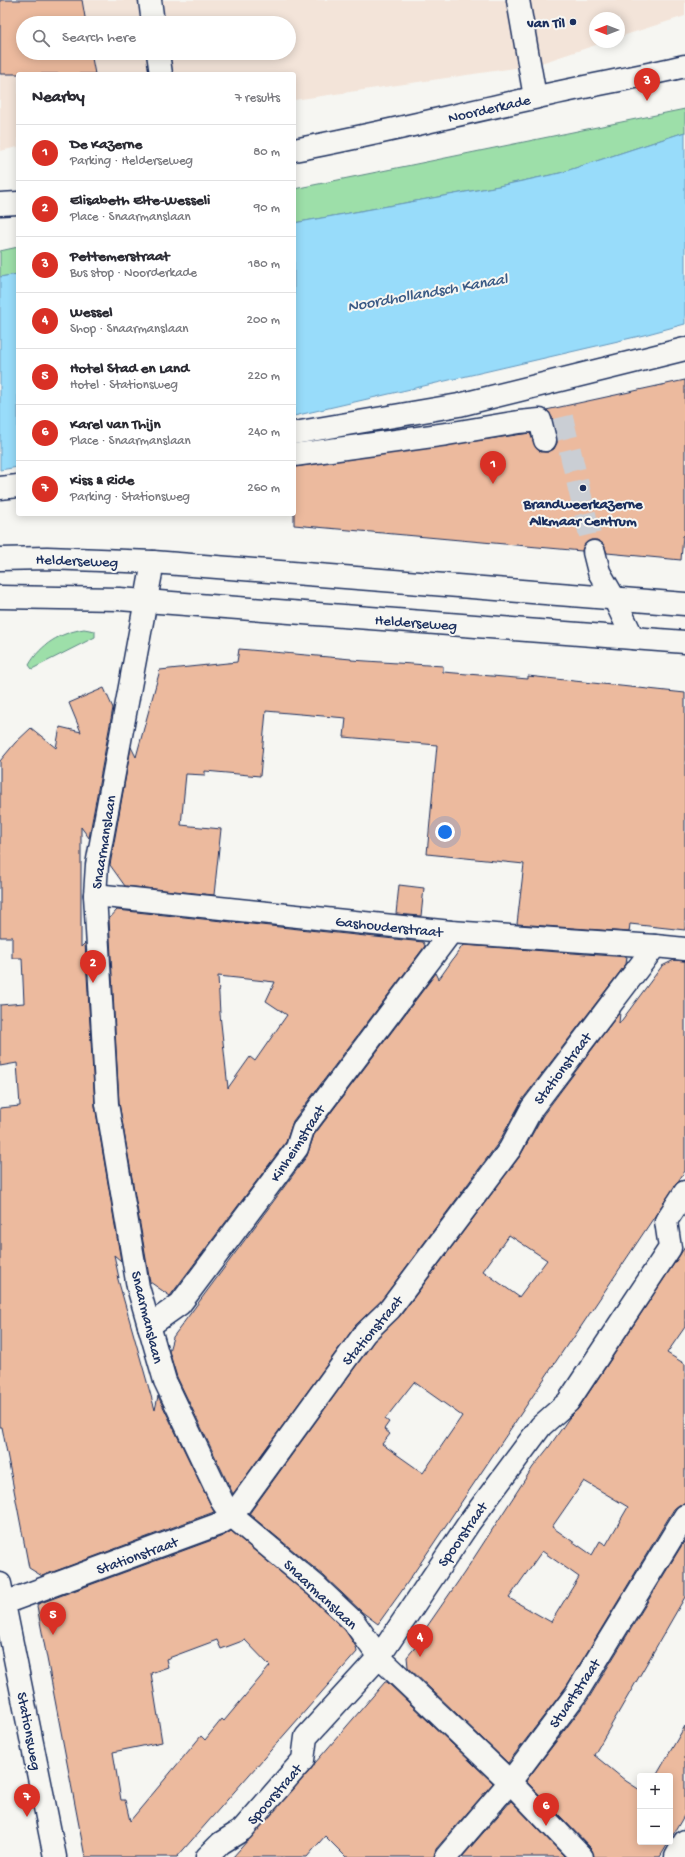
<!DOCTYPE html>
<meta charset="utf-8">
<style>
:root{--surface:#fff;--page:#f7f7f7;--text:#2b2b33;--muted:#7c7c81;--line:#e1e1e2;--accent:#d93025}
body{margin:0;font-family:"Gochi Hand",sans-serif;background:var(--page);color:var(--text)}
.controls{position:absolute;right:12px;bottom:12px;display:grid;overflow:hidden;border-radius:4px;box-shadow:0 2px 10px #0003}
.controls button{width:36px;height:36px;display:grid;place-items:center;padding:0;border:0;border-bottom:1px solid var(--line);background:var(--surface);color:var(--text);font:20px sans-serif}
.compass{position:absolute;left:589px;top:12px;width:36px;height:36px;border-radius:50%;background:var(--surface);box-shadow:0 2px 10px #0003;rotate:270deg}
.you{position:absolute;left:445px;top:832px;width:14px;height:14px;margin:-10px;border:3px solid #fff;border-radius:50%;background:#1a73e8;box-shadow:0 0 0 6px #1a73e833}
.badge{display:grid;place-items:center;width:26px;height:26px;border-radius:50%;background:var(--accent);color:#fff;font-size:13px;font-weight:700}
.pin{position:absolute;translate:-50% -33px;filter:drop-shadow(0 1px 2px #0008)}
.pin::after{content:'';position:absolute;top:21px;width:14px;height:12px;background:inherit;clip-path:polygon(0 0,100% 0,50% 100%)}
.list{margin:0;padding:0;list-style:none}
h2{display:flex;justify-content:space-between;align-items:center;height:52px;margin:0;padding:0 16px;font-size:17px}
h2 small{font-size:13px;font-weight:400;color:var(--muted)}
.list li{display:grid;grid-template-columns:26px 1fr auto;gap:12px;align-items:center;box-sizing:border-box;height:56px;padding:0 16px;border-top:1px solid var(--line)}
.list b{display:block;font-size:15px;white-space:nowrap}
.list p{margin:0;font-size:13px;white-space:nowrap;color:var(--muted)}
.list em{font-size:13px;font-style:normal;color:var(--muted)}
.icon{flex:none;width:22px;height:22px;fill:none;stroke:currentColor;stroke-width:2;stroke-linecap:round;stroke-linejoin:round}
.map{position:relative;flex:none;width:685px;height:1857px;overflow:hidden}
.search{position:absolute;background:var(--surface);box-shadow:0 2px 10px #0003;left:16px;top:16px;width:280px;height:44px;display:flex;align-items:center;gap:10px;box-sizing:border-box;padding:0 14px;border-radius:22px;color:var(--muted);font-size:15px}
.panel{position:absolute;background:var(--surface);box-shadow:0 2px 10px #0003;left:16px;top:72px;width:280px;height:444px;border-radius:4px}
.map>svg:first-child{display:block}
</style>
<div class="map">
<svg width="685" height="1857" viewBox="0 0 685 1857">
<rect width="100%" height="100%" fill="#f6f6f2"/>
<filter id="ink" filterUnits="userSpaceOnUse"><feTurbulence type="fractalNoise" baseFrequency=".025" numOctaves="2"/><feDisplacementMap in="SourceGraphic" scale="8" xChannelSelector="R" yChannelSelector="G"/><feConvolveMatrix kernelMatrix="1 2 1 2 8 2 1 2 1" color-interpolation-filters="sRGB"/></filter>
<g filter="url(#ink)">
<path fill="#f3e4d9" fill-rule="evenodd" d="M0 0H685V16L619 37V18H595V42H605L535 65 294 100V74H18V147L0 151ZM23 23H289V53H23Z"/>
<g fill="#9ddfa9" stroke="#5c8784">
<polygon points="685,109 685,132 560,173 499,186 294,223 294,189"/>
<polygon points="18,247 18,274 0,277 0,251"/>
<path d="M84 629 95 631V637L32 669 29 665C41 644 60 633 84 629Z"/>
</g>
<g fill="#98dcfa" stroke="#6697bc">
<polygon points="685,132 685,324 644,335 294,416 294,223 499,186 560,173"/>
<polygon points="18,274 18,467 0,470 0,277"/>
</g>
<g fill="#ecba9e" stroke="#1b2f5e" fill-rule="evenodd">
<polygon points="0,0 82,0 86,23 23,23 23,53 91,53 95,74 0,74"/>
<polygon points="685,380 685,535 683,536 681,560 607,553 603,544 597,540 591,540 586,543 582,551 294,525 294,467 530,433 536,448 541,452 548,452 554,449 557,443 557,437 552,417 546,410"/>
<polygon points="239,649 351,659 351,660 443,666 443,672 528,679 528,676 685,693 685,930 630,924 629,932 517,924 524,864 427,854 437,745 344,737 346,718 266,711 260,776 205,771 205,775 186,774 181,825 221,829 214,895 125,886 110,865 131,747 136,757 160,670 237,662"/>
<polygon points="104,688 113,708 89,838 81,827 81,947 85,943 95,1106 121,1261 114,1255 119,1278 117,1276 155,1410 158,1396 214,1512 42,1576 29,1568 2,1427 0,1427 0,1108 20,1106 17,1063 0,1066 0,1005 24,1003 22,958 12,958 12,937 0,937 0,761 15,743 31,728 56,748 60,727 81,732 69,703"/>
<polygon points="399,885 424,888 421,916 396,914"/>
<path d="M117 910 423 942 425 946 293 1121 286 1142 170 1296 150 1282 119 1103 109 919ZM218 976 275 982 266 1001 287 1015 255 1061 250 1057 228 1088 220 1014Z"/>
<polygon points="463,945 627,957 626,964 522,1100 499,1142 381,1301 355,1326 233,1494 177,1377 169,1351 173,1337 307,1156 314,1135 436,973 439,979"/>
<path d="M674 960 685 961V1171L570 1343 569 1342 401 1592 378 1624 362 1612 324 1576 249 1514 374 1341 400 1316 520 1156 543 1115 620 1012 619 1024 662 966ZM509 1235 547 1260 519 1297 483 1271ZM414 1382 462 1416 423 1473 382 1444 390 1434 384 1429 389 1422 385 1419Z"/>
<path d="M685 1247V1327L667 1353 685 1364V1504L679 1505 674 1509 566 1687 508 1763 408 1667 407 1657 429 1631 426 1628 464 1573 533 1467 549 1447 569 1418 578 1409ZM584 1481 628 1507 606 1545 600 1541 592 1555 552 1527ZM542 1551 579 1577 551 1622 509 1598Z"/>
<path d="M231 1531 308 1595 345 1630 356 1647 357 1652 177 1857H85L37 1606 38 1604 223 1536ZM217 1640 221 1649 245 1640 270 1666 224 1721 222 1719 205 1740 201 1736 130 1821 125 1800H121L113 1752 162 1742 151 1673 168 1667 166 1659Z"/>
<polygon points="685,1540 685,1597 594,1755 626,1781 640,1790 640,1842 669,1842 660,1857 594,1857 591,1848 526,1781 587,1701"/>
<polygon points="385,1682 387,1682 493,1783 436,1849 434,1857 346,1857 325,1836 307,1857 233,1857 312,1768 315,1763"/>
<polygon points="685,1726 685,1814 670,1840 670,1776 656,1776"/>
<polygon points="511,1801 565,1857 462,1857"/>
</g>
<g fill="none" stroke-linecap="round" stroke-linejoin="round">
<polyline stroke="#caced4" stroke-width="22" stroke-dasharray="22 11" stroke-linecap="butt" points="562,417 594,552"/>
<g stroke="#1b2f5e" stroke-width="25">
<g id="minor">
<polyline points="518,0 535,97"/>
<polyline points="294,433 459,405 685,349"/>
<polyline points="294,455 447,434 519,422 540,420 545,440"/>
<polyline points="0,488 18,486"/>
<polyline points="594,552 599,572 614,598 633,638"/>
<polyline points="153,562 97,865 95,895 107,1104 138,1287 165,1381 223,1503 232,1516 316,1586 354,1622 379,1657 510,1782 582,1857"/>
<polyline points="95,895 451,932 655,946 685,949"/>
<polyline points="149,1326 180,1304 297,1148 303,1129 451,932"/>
<polyline points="0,1584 55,1857"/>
<polyline points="4,1603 219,1524 232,1516 365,1333 390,1309 510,1149 532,1108 655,946"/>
<polyline points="207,1857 221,1843 242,1830 303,1760 306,1737 379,1657 469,1523 541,1426 568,1402 670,1248 666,1221 685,1192"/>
<polyline points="446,1857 510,1782 576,1694 685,1516"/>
<polyline points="676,1857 685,1841"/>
</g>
</g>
<g stroke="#1b2f5e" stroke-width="25">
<g id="major">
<polyline points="150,0 153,23"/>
<polyline points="158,53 161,74"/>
<path d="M294 150C375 135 454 115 534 98 584 86 635 78 685 66"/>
<polyline points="0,204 18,203"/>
<polyline points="0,559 47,558 153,562 685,604"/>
<polyline points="0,597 119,599 685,642"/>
</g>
</g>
<use href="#minor" stroke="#f6f6f2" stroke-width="22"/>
<use href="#major" stroke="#f6f6f2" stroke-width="22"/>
</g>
</g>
<g fill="#1b2f5e" stroke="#f6f6f2" stroke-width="1.5">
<circle cx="573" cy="22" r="4"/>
<circle cx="583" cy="488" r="4"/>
</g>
<g text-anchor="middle" stroke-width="4" stroke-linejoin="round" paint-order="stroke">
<g font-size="15" font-weight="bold" fill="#1b2f5e" stroke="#f6f6f2" text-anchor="end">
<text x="565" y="27">van Til</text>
<text x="583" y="508" text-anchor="middle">Brandweerkazerne<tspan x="583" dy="17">Alkmaar Centrum</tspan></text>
</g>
<g font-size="15" fill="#1b2f5e" stroke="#f6f6f2">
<text transform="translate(489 108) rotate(-13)" y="5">Noorderkade</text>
<text transform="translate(77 560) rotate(2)" y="5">Helderseweg</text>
<text transform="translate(416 622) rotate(4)" y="5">Helderseweg</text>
<text transform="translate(103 842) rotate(-81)" y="5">Snaarmanslaan</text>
<text transform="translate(389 926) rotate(6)" y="5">Gashouderstraat</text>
<text transform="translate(562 1068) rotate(-53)" y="5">Stationstraat</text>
<text transform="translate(297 1143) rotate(-57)" y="5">Kinheimstraat</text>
<text transform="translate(148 1317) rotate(76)" y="5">Snaarmanslaan</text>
<text transform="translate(372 1330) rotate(-50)" y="5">Stationstraat</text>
<text transform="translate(462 1534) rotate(-55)" y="5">Spoorstraat</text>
<text transform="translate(137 1555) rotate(-20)" y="5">Stationstraat</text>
<text transform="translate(321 1594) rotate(43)" y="5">Snaarmanslaan</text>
<text transform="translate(574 1693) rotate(-56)" y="5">Stuartstraat</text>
<text transform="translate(30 1731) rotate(79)" y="5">Stationsweg</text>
<text transform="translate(274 1794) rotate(-49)" y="5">Spoorstraat</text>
</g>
<g font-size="16" font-style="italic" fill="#3a5a85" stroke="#f6f6f2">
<text transform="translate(427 291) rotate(-10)" y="6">Noordhollandsch Kanaal</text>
</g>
</g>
</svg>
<div class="controls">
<button>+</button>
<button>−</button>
</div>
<svg class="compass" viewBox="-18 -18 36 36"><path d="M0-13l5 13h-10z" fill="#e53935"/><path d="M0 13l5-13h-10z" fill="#7c7c81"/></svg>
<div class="you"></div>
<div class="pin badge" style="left:493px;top:484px">1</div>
<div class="pin badge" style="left:93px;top:983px">2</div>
<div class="pin badge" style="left:647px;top:101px">3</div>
<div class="pin badge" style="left:420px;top:1657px">4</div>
<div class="pin badge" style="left:53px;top:1635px">5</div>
<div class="pin badge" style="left:546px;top:1826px">6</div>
<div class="pin badge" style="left:27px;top:1817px">7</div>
<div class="search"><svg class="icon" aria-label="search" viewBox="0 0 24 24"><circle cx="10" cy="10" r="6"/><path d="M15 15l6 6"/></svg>Search here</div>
<section class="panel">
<h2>Nearby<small>7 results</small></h2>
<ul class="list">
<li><span class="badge">1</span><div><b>De Kazerne</b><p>Parking · Helderseweg</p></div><em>80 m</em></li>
<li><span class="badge">2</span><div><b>Elisabeth Elte-Wesseli</b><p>Place · Snaarmanslaan</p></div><em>90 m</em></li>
<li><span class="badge">3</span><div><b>Pettemerstraat</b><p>Bus stop · Noorderkade</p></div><em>180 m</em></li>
<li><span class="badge">4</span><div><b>Wessel</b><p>Shop · Snaarmanslaan</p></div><em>200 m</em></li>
<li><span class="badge">5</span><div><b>Hotel Stad en Land</b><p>Hotel · Stationsweg</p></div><em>220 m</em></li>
<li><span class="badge">6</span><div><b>Karel van Thijn</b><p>Place · Snaarmanslaan</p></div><em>240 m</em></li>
<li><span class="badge">7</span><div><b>Kiss &amp; Ride</b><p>Parking · Stationsweg</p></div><em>260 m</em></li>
</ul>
</section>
</div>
